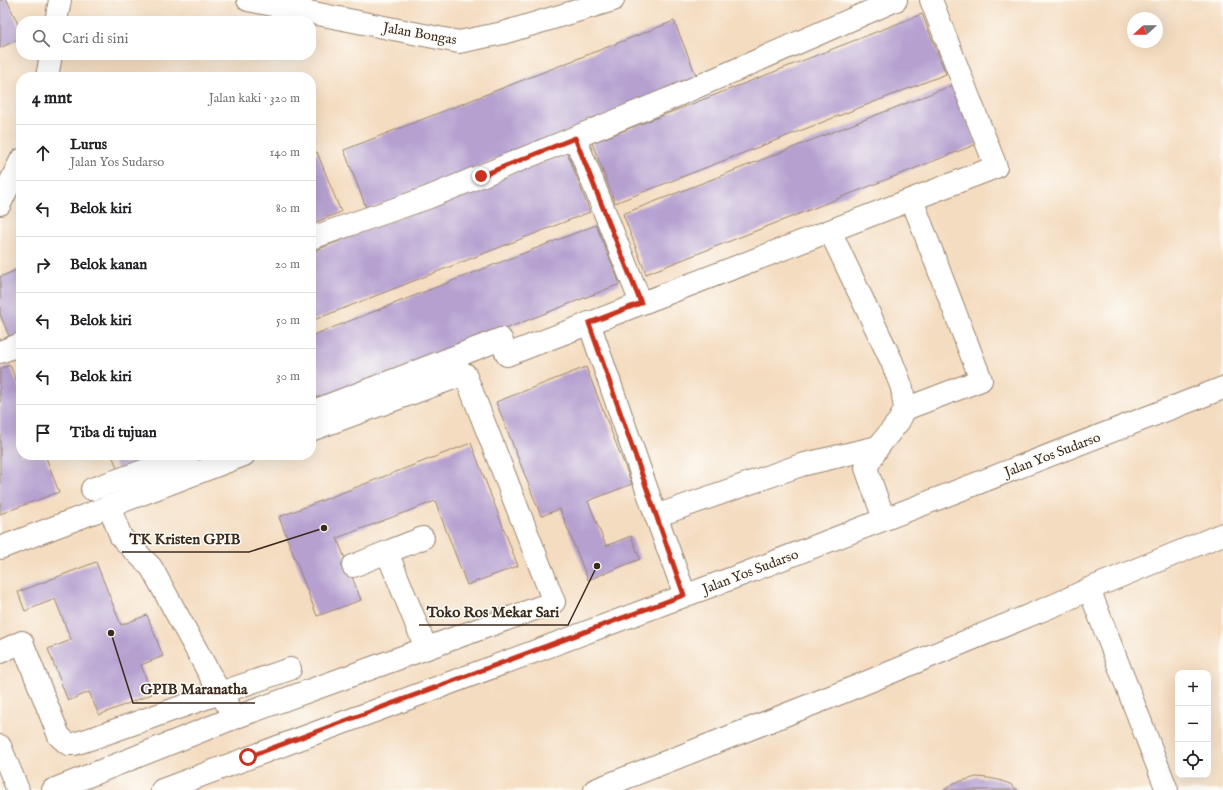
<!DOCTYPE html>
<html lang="id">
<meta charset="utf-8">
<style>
:root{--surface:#fff;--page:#f2f2f2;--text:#202124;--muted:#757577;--line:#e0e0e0}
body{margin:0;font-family:"IM FELL English",serif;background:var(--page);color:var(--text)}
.controls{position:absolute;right:12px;bottom:12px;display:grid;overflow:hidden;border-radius:8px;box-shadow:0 4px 16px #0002}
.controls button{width:36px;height:36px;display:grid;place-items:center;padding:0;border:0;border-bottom:1px solid var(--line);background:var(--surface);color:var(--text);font:20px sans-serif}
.compass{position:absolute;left:1127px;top:12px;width:36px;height:36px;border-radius:50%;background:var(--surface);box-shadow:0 4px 16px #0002;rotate:249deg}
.stop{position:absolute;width:12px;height:12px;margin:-9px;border:3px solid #c8321e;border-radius:50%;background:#fff}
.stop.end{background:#c8321e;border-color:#fff;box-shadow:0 1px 4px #0008}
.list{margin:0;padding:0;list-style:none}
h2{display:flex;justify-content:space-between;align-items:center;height:52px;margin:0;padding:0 16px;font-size:17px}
h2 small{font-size:13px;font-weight:400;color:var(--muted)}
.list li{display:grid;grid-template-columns:26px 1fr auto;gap:12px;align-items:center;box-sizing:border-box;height:56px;padding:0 16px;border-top:1px solid var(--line)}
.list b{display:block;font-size:15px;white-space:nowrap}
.list p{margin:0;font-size:13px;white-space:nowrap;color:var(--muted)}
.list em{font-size:13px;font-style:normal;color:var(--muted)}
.icon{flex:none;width:22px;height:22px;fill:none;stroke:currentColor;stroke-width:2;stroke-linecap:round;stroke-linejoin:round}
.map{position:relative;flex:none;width:1223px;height:790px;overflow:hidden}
.search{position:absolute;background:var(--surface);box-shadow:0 4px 16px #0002;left:16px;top:16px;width:300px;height:44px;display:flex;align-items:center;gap:10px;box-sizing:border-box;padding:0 14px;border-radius:16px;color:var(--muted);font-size:15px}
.panel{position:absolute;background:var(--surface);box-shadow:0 4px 16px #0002;left:16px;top:72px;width:300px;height:388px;border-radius:16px}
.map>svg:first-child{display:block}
</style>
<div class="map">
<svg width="1223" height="790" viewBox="0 0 1223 790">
<rect width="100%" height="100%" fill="#fdfcf7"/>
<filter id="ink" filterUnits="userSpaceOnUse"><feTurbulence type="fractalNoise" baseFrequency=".025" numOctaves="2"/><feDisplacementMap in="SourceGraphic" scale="8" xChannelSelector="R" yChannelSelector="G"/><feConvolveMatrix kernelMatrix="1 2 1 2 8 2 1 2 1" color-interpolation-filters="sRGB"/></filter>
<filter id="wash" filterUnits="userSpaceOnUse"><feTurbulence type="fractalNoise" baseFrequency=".012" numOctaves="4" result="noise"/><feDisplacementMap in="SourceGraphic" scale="16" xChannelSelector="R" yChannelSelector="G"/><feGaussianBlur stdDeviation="0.9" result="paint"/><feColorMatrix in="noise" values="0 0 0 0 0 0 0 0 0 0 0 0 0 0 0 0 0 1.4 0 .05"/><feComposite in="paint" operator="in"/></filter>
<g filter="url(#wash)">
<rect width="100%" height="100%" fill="#f4dcc0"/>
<g id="blocks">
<g fill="#b5a0d0">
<polygon points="0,0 7,0 21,31 21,38 0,48"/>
<polygon points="922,14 946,74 615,203 592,143"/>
<polygon points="674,21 698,80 367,210 344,150"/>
<polygon points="953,85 977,144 646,274 623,214"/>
<polygon points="317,152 341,212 311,224 311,155"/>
<polygon points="567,152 590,212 311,321 311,252"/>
<polygon points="596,225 620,284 311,405 311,336"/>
<polygon points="21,268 21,337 11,341 0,314 0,277"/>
<polygon points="10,365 21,393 21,455 45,455 59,492 0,514 0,369"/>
<polygon points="586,367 632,484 588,501 606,546 631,536 640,559 588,580 560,509 541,516 496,402"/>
<polygon points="471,443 518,566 467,585 435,501 337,538 361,600 317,616 279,517"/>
<polygon points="112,455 165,455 119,473"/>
<polygon points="96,562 121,625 147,615 163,656 141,665 152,694 99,715 89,692 68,701 48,649 71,640 55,599 25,611 18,592"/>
<polygon points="976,777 988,778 999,780 1010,784 1018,790 944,790 954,783"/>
</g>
</g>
</g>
<g filter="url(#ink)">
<use href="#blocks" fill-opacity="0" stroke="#98836f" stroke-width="1"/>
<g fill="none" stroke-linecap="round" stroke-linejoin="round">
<g stroke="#98836f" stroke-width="24">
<g id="minor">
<polyline points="248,0 459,42 503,33 613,0"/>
<polyline points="56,21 60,0"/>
<polyline points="47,77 51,55"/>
<polyline points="575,138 641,303"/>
<polyline points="0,204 21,160"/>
<polyline points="830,231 892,362 902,388 905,409 899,421 878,447 866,468 884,519"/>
<polyline points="311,238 427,198 669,99 896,0"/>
<polyline points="589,323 656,516 801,465 878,447"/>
<polyline points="0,352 21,344"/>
<polyline points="905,409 981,380 912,200"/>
<polyline points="311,412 501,339 507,355 996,167 931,0"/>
<polyline points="92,489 189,455"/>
<polyline points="109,506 121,537 151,567 220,693 290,669"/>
<polyline points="656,516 685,595"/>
<polyline points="0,548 244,455"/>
<polyline points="387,552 423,538"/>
<polyline points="353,566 387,552 426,648"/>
<polyline points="1089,589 1167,790"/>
<polyline points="0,652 22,642 59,736 68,744 74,744 93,738 220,693 228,706 231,719"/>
<polyline points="0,746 18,790"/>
<polyline points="53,790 231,719 554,602 465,374 311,430"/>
<polyline points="162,790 746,573 1223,388"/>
<polyline points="595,790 843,692 1057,604 1089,589 1223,534"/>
</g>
</g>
<use href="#minor" stroke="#fff" stroke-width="22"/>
</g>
</g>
<g fill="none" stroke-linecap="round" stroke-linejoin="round" filter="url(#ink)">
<polyline stroke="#c8321e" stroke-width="5" points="248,757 684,595 589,323 641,303 575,138 481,176"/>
</g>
<g text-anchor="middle" stroke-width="3" stroke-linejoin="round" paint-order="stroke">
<g font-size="14" fill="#3b2a1e" stroke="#fdfcf7">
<text transform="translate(420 33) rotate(10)" y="5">Jalan Bongas</text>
<text transform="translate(1052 454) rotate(-21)" y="5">Jalan Yos Sudarso</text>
<text transform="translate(750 571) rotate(-21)" y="5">Jalan Yos Sudarso</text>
</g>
</g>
<path fill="none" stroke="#3b2a1e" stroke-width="1.5" d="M324 528L249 552H122M597 566L568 625H419M111 633L133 703H255"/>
<g fill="#3b2a1e" stroke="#fdfcf7" stroke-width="1.5">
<circle cx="324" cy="528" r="4"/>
<circle cx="597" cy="566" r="4"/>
<circle cx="111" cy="633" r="4"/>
</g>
<g font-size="15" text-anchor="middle" font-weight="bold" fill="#3b2a1e" stroke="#fdfcf7" stroke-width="3" stroke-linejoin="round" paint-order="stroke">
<text x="185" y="544">TK Kristen GPIB</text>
<text x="493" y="617">Toko Ros Mekar Sari</text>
<text x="194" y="694">GPIB Maranatha</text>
</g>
</svg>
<div class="controls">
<button>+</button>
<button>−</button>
<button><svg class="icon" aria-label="locate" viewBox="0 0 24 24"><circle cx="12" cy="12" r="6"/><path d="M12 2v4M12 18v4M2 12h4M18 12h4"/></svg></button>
</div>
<svg class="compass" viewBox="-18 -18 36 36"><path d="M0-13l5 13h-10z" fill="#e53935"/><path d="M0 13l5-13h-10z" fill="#757577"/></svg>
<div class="stop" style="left:248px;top:757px"></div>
<div class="stop end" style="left:481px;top:176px"></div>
<div class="search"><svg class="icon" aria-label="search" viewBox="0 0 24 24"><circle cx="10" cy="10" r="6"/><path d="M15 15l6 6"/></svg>Cari di sini</div>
<section class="panel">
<h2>4 mnt<small>Jalan kaki · 320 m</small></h2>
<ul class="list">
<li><svg class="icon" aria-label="ahead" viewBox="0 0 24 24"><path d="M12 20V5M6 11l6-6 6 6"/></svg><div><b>Lurus</b><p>Jalan Yos Sudarso</p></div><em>140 m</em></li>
<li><svg class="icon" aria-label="left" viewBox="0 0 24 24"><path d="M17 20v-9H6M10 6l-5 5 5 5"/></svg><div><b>Belok kiri</b></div><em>80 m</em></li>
<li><svg class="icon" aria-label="right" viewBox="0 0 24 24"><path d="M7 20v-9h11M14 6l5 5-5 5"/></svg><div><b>Belok kanan</b></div><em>20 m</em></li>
<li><svg class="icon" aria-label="left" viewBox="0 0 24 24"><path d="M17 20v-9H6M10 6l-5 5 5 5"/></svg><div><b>Belok kiri</b></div><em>50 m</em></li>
<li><svg class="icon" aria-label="left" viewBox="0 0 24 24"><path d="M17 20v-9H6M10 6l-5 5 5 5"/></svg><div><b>Belok kiri</b></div><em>30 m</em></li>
<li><svg class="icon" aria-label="arrive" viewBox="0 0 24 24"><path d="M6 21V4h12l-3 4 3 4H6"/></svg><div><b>Tiba di tujuan</b></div></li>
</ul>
</section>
</div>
